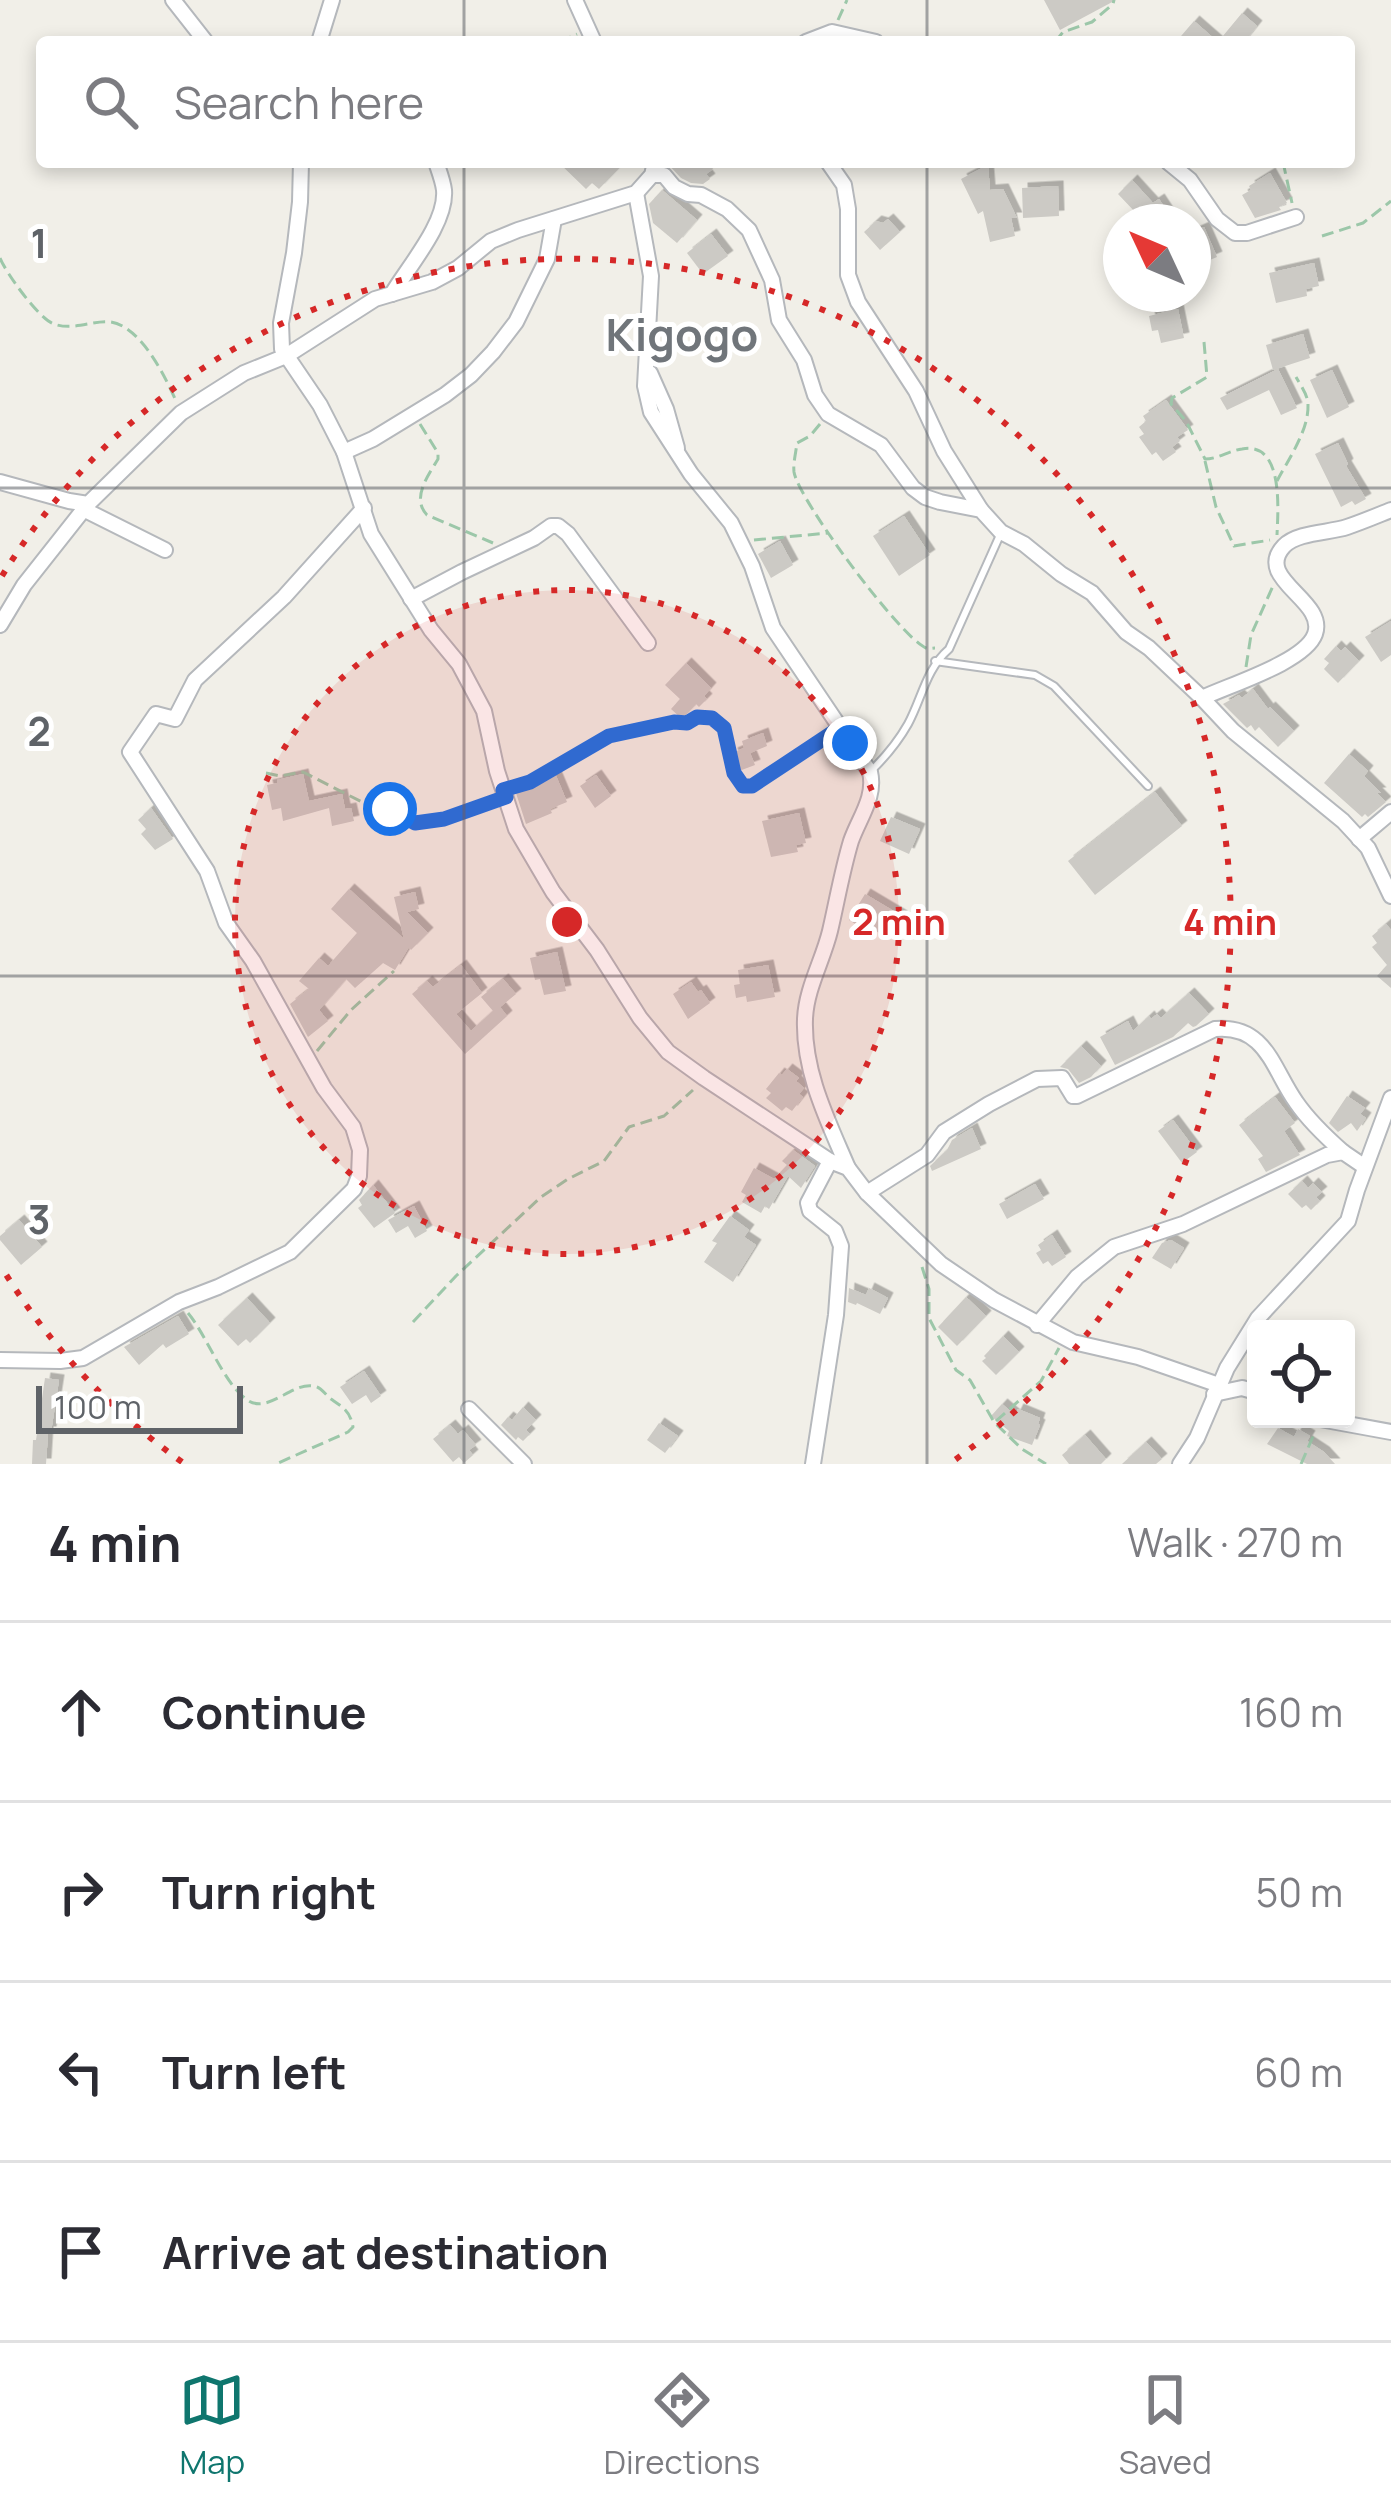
<!DOCTYPE html>
<meta charset="utf-8">
<style>
:root{--surface:#fff;--page:#f7f7f7;--text:#2b2b33;--muted:#7c7c81;--line:#e1e1e2;--accent:#0f766e}
body{margin:0;font-family:Manrope,sans-serif;background:var(--page);color:var(--text)}
.controls{position:absolute;right:36px;bottom:36px;display:grid;overflow:hidden;border-radius:12px;box-shadow:0 6px 18px #0003}
.controls button{width:108px;height:108px;display:grid;place-items:center;padding:0;border:0;border-bottom:3px solid var(--line);background:var(--surface);color:var(--text);font:60px sans-serif}
.compass{position:absolute;left:1103px;top:204px;width:108px;height:108px;border-radius:50%;background:var(--surface);box-shadow:0 6px 18px #0003;rotate:314deg}
.scale{position:absolute;left:36px;bottom:30px;width:207px;box-sizing:border-box;padding-left:12px;border:6px solid #5f6368;border-top:0;font-size:33px;line-height:42px;white-space:nowrap;color:#5f6368;-webkit-text-stroke:9px #fff;paint-order:stroke}
.stop{position:absolute;width:36px;height:36px;margin:-27px;border:9px solid #1a73e8;border-radius:50%;background:#fff}
.stop.end{background:#1a73e8;border-color:#fff;box-shadow:0 3px 12px #0008}
.list{margin:0;padding:0;list-style:none}
h2{display:flex;justify-content:space-between;align-items:center;height:156px;margin:0;padding:0 48px;font-size:51px}
h2 small{font-size:39px;font-weight:400;color:var(--muted)}
.list li{display:grid;grid-template-columns:78px 1fr auto;gap:36px;align-items:center;box-sizing:border-box;height:180px;padding:0 48px;border-top:3px solid var(--line)}
.list b{display:block;font-size:45px;white-space:nowrap}
.list em{font-size:39px;font-style:normal;color:var(--muted)}
.icon{flex:none;width:66px;height:66px;fill:none;stroke:currentColor;stroke-width:2;stroke-linecap:round;stroke-linejoin:round}
.map{position:relative;flex:none;width:1391px;height:1464px;overflow:hidden}
.search{position:absolute;background:var(--surface);box-shadow:0 6px 18px #0003;left:36px;right:36px;top:36px;height:132px;display:flex;align-items:center;gap:30px;box-sizing:border-box;padding:0 42px;border-radius:12px;color:var(--muted);font-size:45px}
.sheet{height:876px;background:var(--surface)}
nav{display:flex;justify-content:space-around;align-items:center;box-sizing:border-box;height:168px;border-top:3px solid var(--line);background:var(--surface);font-size:33px;color:var(--muted)}
nav a{display:grid;justify-items:center;gap:6px}
nav .on{color:var(--accent)}
.map>svg:first-child{display:block}
</style>
<div class="map">
<svg width="1391" height="1464" viewBox="0 0 1391 1464">
<defs>
<filter id="shadow"><feDropShadow dx="5.5" dy="-5.5" stdDeviation="0" flood-color="#0004"/></filter>
</defs>
<rect width="100%" height="100%" fill="#f1efe8"/>
<g fill="#cccac5" filter="url(#shadow)">
<polygon points="1044,0 1116,0 1060,30"/>
<polygon points="1242,13 1257,26 1244,42 1176,42 1194,21 1218,42"/>
<polygon points="558,162 625,162 599,189 592,183 586,189"/>
<polygon points="666,162 708,162 713,169 706,174 710,179 703,184 691,183 681,178"/>
<polygon points="988,165 990,190 1003,189 1017,218 1011,218 1015,236 990,242 983,211 978,214 961,179"/>
<polygon points="1270,173 1287,203 1279,207 1281,210 1255,218 1242,195 1251,190 1249,186"/>
<polygon points="1132,180 1153,203 1159,199 1174,222 1149,222 1141,209 1136,213 1118,194"/>
<polygon points="1058,186 1059,216 1023,218 1022,188"/>
<polygon points="662,190 697,220 677,243 653,223 649,204"/>
<polygon points="888,219 900,232 880,250 864,232 876,221 883,223"/>
<polygon points="1204,227 1217,257 1193,267 1193,232"/>
<polygon points="711,234 728,256 703,274 687,253"/>
<polygon points="1314,263 1319,286 1306,289 1307,296 1276,303 1269,273"/>
<polygon points="1178,309 1184,338 1161,343 1158,330 1152,331 1149,316"/>
<polygon points="1303,334 1310,358 1273,370 1266,345"/>
<polygon points="1278,369 1297,408 1281,415 1269,390 1227,410 1220,398"/>
<polygon points="1332,370 1349,407 1327,418 1310,380"/>
<polygon points="1166,400 1188,430 1177,437 1180,441 1172,447 1176,452 1163,461 1156,452 1152,455 1139,437 1144,434 1139,427 1146,421 1143,416"/>
<polygon points="1338,443 1348,464 1346,466 1366,499 1355,505 1352,501 1341,507 1315,454"/>
<polygon points="904,516 930,555 899,576 873,536"/>
<polygon points="780,541 793,565 771,578 758,554"/>
<polygon points="1391,621 1391,655 1381,662 1365,637"/>
<polygon points="1336,646 1341,651 1345,647 1359,661 1338,683 1324,669 1329,663 1324,659"/>
<polygon points="686,663 711,688 704,696 707,699 699,707 696,704 682,719 671,709 680,699 665,685"/>
<polygon points="1253,689 1268,709 1270,707 1294,731 1278,747 1259,727 1255,731 1251,725 1247,728 1223,704 1239,695 1242,698"/>
<polygon points="763,733 767,746 750,753 755,765 739,771 732,753 744,748 742,741"/>
<polygon points="1349,754 1368,771 1364,776 1381,793 1377,793 1386,802 1368,817 1365,814 1362,817 1324,783"/>
<polygon points="554,771 567,802 550,809 552,813 526,824 515,790 543,778 542,775"/>
<polygon points="303,774 309,801 342,794 345,809 351,808 354,821 332,826 329,808 283,821 281,808 272,810 267,785 277,783 277,780"/>
<polygon points="596,775 611,796 595,808 580,786"/>
<polygon points="1155,792 1182,826 1095,895 1068,861"/>
<polygon points="151,808 173,839 155,850 141,834 146,829 138,820"/>
<polygon points="799,813 806,843 796,845 798,852 771,857 762,821"/>
<polygon points="891,817 920,829 909,854 880,841"/>
<polygon points="349,889 404,939 394,897 415,892 419,909 407,912 428,933 411,950 409,947 395,970 383,963 355,988 346,979 319,1010 328,1021 308,1037 290,1004 309,989 299,981 319,958 328,966 357,933 331,909"/>
<polygon points="865,894 902,916 888,938 874,930 871,934 849,920"/>
<polygon points="1386,924 1391,930 1391,988 1377,976 1387,965 1372,947 1377,943 1372,936"/>
<polygon points="557,952 566,991 544,995 540,979 535,980 530,958"/>
<polygon points="461,965 482,993 456,1014 471,1031 493,1011 481,997 503,979 516,994 500,1007 507,1016 465,1054 412,994 427,981 433,987"/>
<polygon points="768,965 775,997 747,1002 746,996 736,998 734,985 740,984 738,970"/>
<polygon points="691,982 698,992 701,990 710,1003 688,1019 673,994"/>
<polygon points="1189,993 1209,1014 1196,1026 1193,1027 1188,1023 1173,1037 1115,1065 1100,1037 1128,1021 1133,1031 1149,1016 1151,1019 1157,1014 1161,1018"/>
<polygon points="1081,1046 1101,1066 1091,1077 1079,1083 1068,1069 1060,1067"/>
<polygon points="787,1069 799,1078 796,1081 804,1088 799,1094 803,1097 792,1111 786,1107 782,1111 766,1098 771,1093 766,1089 779,1073 782,1075"/>
<polygon points="1347,1096 1365,1108 1360,1114 1366,1118 1357,1131 1351,1123 1338,1132 1329,1123"/>
<polygon points="1275,1097 1295,1123 1284,1131 1300,1155 1266,1172 1258,1159 1263,1156 1239,1125"/>
<polygon points="1173,1120 1197,1152 1182,1163 1158,1131"/>
<polygon points="972,1128 981,1149 932,1171 930,1166 947,1150 952,1140"/>
<polygon points="793,1150 815,1166 801,1188 788,1176 769,1209 765,1206 761,1213 742,1202 746,1195 741,1192 754,1168 774,1179 787,1165 782,1161"/>
<polygon points="1302,1181 1308,1188 1313,1183 1322,1192 1316,1197 1320,1201 1311,1210 1306,1205 1302,1208 1288,1194"/>
<polygon points="1035,1184 1044,1199 1007,1219 999,1204"/>
<polygon points="373,1185 395,1213 374,1228 358,1208 362,1205 359,1200"/>
<polygon points="414,1206 427,1231 415,1238 408,1226 396,1233 388,1220"/>
<polygon points="730,1216 749,1230 744,1237 756,1245 733,1282 704,1262 717,1243 712,1241"/>
<polygon points="19,1220 42,1247 21,1265 0,1240 0,1236"/>
<polygon points="1052,1235 1066,1257 1052,1266 1048,1261 1043,1264 1036,1253 1041,1250 1038,1245"/>
<polygon points="1171,1240 1184,1248 1171,1269 1152,1258 1162,1243"/>
<polygon points="849,1288 866,1295 869,1288 888,1298 880,1314 857,1303 856,1305 848,1302"/>
<polygon points="966,1297 986,1316 957,1346 938,1327"/>
<polygon points="247,1298 270,1323 250,1343 246,1339 238,1346 218,1325"/>
<polygon points="178,1316 189,1334 166,1348 163,1344 139,1365 124,1347"/>
<polygon points="1003,1336 1019,1352 996,1375 982,1361 986,1358 984,1356"/>
<polygon points="364,1371 381,1396 371,1403 366,1395 352,1404 340,1387"/>
<polygon points="45,1378 59,1380 51,1432 48,1432 46,1464 32,1464 33,1440 36,1440"/>
<polygon points="1002,1404 1015,1415 1018,1409 1040,1418 1038,1424 1040,1425 1032,1445 1007,1436 1009,1431 991,1416"/>
<polygon points="523,1407 536,1420 526,1430 530,1434 523,1441 518,1437 516,1440 501,1425 508,1417 512,1420"/>
<polygon points="659,1423 678,1436 665,1453 647,1440"/>
<polygon points="450,1425 458,1434 463,1430 476,1445 469,1450 473,1455 464,1463 459,1457 453,1462 433,1439"/>
<polygon points="1278,1428 1294,1437 1298,1429 1310,1436 1307,1441 1324,1452 1335,1464 1307,1464 1267,1444"/>
<polygon points="1085,1435 1106,1459 1101,1464 1069,1464 1062,1455"/>
<polygon points="1146,1442 1162,1459 1156,1464 1122,1464"/>
</g>
<g fill="none" stroke-linecap="round" stroke-linejoin="round">
<g stroke="#b5b8bc" stroke-width="10">
<g id="service">
<polyline points="935,661 1035,675 1054,686 1148,786"/>
<path d="M873 769C886 756 899 740 908 724 922 698 926 669 949 649L1000 535"/>
</g>
</g>
<g stroke="#b5b8bc" stroke-width="18">
<g id="minor">
<polyline points="173,0 206,42"/>
<polyline points="575,0 594,42"/>
<polyline points="319,42 332,0"/>
<polyline points="806,42 832,32 876,42"/>
<polyline points="301,162 300,202 294,253 281,323 282,349 320,405 344,452 371,534 431,630 459,664 484,711 497,771 516,829 553,892 597,950 640,1018 668,1052 704,1078 830,1161 848,1168 867,1193 941,1264 994,1300 1073,1342 1138,1357 1219,1385"/>
<polyline points="828,162 844,185 848,209 848,275 858,302 916,391 944,451 981,510"/>
<polyline points="1168,162 1190,180 1217,219 1235,233 1247,233 1296,217"/>
<polyline points="652,175 664,175 674,187 688,194 701,195 727,209 749,230 772,280 779,320 804,360 815,395 828,414 881,445 913,488 925,497 940,502 981,510 1001,532 1024,544 1061,574 1092,593 1126,632 1149,648 1202,698 1233,731 1343,821 1368,848 1391,896"/>
<path d="M636 193 651 276 645 386 651 412 691 474 731 523 752 566 773 628 870 772C876 797 859 818 851 841 842 871 837 901 830 931 823 960 806 989 805 1019 803 1072 828 1121 848 1168"/>
<path d="M392 294C408 267 447 223 444 190 443 181 439 171 436 162"/>
<polyline points="650,373 666,409 677,448"/>
<polyline points="344,452 373,439 445,395 471,375 493,352 516,322 547,259 554,219"/>
<polyline points="0,482 69,501 88,504 181,413 244,373 286,356 375,299 432,282 458,268 491,241 518,230 636,193 652,175 655,162"/>
<polyline points="83,509 165,550"/>
<polyline points="411,599 462,572 534,538 551,526 558,526 568,534 648,643"/>
<polyline points="0,625 24,585 88,504"/>
<path d="M1202 698C1229 685 1305 662 1315 634 1327 600 1253 579 1284 546 1298 532 1329 533 1347 527 1362 522 1376 516 1391 510"/>
<polyline points="1359,839 1391,812"/>
<path d="M867 1193 927 1155 944 1132 989 1104 1037 1079 1062 1078 1073 1096H1077L1215 1029C1266 1024 1273 1070 1296 1102 1309 1121 1326 1137 1343 1152"/>
<polyline points="1037,1325 1077,1277 1114,1247 1183,1224 1327,1155 1343,1152 1365,1167"/>
<polyline points="0,1360 60,1361 83,1358 179,1302 218,1287 290,1252 354,1189 359,1176 360,1150 353,1127 324,1088 253,961 226,923 207,871 130,752 156,714 175,719 195,680 284,597 364,508"/>
<polyline points="1214,1394 1242,1388 1256,1392"/>
<polyline points="469,1409 524,1464"/>
<polyline points="1320,1419 1391,1432"/>
<polyline points="813,1464 836,1315 841,1246 835,1231 810,1211 808,1203 830,1161"/>
<polyline points="1180,1464 1197,1438 1227,1368 1258,1318 1348,1221 1357,1190 1391,1098"/>
</g>
</g>
<g stroke="#9cc7a9" stroke-width="3" stroke-dasharray="12 6" stroke-linecap="butt">
<polyline points="838,20 847,0"/>
<polyline points="560,42 577,34"/>
<polyline points="1055,42 1063,32 1092,22 1113,4 1114,0"/>
<polyline points="1283,162 1292,203"/>
<polyline points="1322,236 1363,223 1391,201"/>
<path d="M0 258C6 273 39 319 54 324 73 331 93 320 111 322 141 327 165 376 176 401"/>
<path d="M1204 342 1207 377 1172 398 1171 404 1186 421 1205 459C1218 459 1228 451 1242 449 1284 441 1278 510 1277 535"/>
<path d="M420 424 438 453V459C428 476 411 498 427 515L493 543"/>
<path d="M820 424 810 436 797 443C796 452 793 463 794 472 798 499 900 637 926 648 929 649 932 648 935 648"/>
<polyline points="1205,461 1216,507 1234,546 1270,540"/>
<path d="M1277 481C1288 460 1309 430 1308 405 1308 395 1301 386 1296 377"/>
<polyline points="754,540 828,533"/>
<polyline points="1246,667 1251,635 1273,586"/>
<polyline points="266,773 280,776 303,772 362,802 390,809 414,823 444,819 493,801"/>
<polyline points="516,786 529,782 609,737 673,722 687,723 697,717 712,718 724,728 734,773 743,786 752,786 802,755 829,734"/>
<polyline points="317,1051 351,1010 394,971"/>
<polyline points="922,1267 929,1289 929,1318 956,1370 970,1380 994,1422 1022,1449 1046,1464"/>
<path d="M188 1313C207 1336 223 1382 246 1399 268 1417 294 1378 317 1387 321 1388 328 1397 331 1399 344 1408 350 1411 353 1427L348 1432 276 1464"/>
<polyline points="413,1322 456,1276 541,1197 568,1179 604,1161 629,1127 664,1116 693,1090"/>
<polyline points="996,1421 1041,1381 1059,1348"/>
<polyline points="1301,1464 1315,1432"/>
</g>
<use href="#service" stroke="#fff" stroke-width="6"/>
<use href="#minor" stroke="#fff" stroke-width="14"/>
</g>
<g fill="none" stroke-linecap="round" stroke-linejoin="round">
<polyline stroke="#1a73e8" stroke-width="15" points="390,809 415,823 444,819 506,797 503,790 530,782 609,736 674,722 687,723 697,717 712,718 724,728 734,773 743,786 752,786 841,727 850,743"/>
</g>
<path fill="none" stroke="#5f6368" stroke-width="3" stroke-opacity="0.55" d="M464 0V42M927 0V42M464 162V1464M927 162V1464M0 488H1391M0 976H1391"/>
<circle cx="567" cy="922" r="332" fill="#d62828" fill-opacity=".12"/>
<g fill="none" stroke="#d62828" stroke-width="6" stroke-dasharray="6 12">
<circle cx="567" cy="922" r="332"/>
<path d="M182 1462A663 663 0 0 1 2 1268M2 576A663 663 0 1 1 952 1462"/>
</g>
<g text-anchor="middle" stroke-width="10" stroke-linejoin="round" paint-order="stroke">
<g font-size="45" font-weight="bold" fill="#70757a" stroke="#fff">
<text x="682" y="351">Kigogo</text>
</g>
</g>
<g font-size="39" text-anchor="middle" font-weight="bold" fill="#5f6368" stroke="#fff" stroke-width="10" stroke-linejoin="round" paint-order="stroke">
<text x="39" y="258">1</text>
<text x="39" y="746">2</text>
<text x="39" y="1234">3</text>
</g>
<circle cx="567" cy="922" r="18" fill="#d62828" stroke="#fff" stroke-width="6"/>
<g font-size="36" text-anchor="middle" font-weight="bold" fill="#d62828" stroke="#fff" stroke-width="10" stroke-linejoin="round" paint-order="stroke">
<text x="899" y="935">2 min</text>
<text x="1230" y="935">4 min</text>
</g>
</svg>
<div class="controls">
<button><svg class="icon" aria-label="locate" viewBox="0 0 24 24"><circle cx="12" cy="12" r="6"/><path d="M12 2v4M12 18v4M2 12h4M18 12h4"/></svg></button>
</div>
<svg class="compass" viewBox="-18 -18 36 36"><path d="M0-13l5 13h-10z" fill="#e53935"/><path d="M0 13l5-13h-10z" fill="#7c7c81"/></svg>
<div class="scale">100 m</div>
<div class="stop" style="left:390px;top:809px"></div>
<div class="stop end" style="left:850px;top:743px"></div>
<div class="search"><svg class="icon" aria-label="search" viewBox="0 0 24 24"><circle cx="10" cy="10" r="6"/><path d="M15 15l6 6"/></svg>Search here</div>
</div>
<section class="sheet">
<h2>4 min<small>Walk · 270 m</small></h2>
<ul class="list">
<li><svg class="icon" aria-label="ahead" viewBox="0 0 24 24"><path d="M12 20V5M6 11l6-6 6 6"/></svg><div><b>Continue</b></div><em>160 m</em></li>
<li><svg class="icon" aria-label="right" viewBox="0 0 24 24"><path d="M7 20v-9h11M14 6l5 5-5 5"/></svg><div><b>Turn right</b></div><em>50 m</em></li>
<li><svg class="icon" aria-label="left" viewBox="0 0 24 24"><path d="M17 20v-9H6M10 6l-5 5 5 5"/></svg><div><b>Turn left</b></div><em>60 m</em></li>
<li><svg class="icon" aria-label="arrive" viewBox="0 0 24 24"><path d="M6 21V4h12l-3 4 3 4H6"/></svg><div><b>Arrive at destination</b></div></li>
</ul>
</section>
<nav>
<a class="on"><svg class="icon" aria-label="map" viewBox="0 0 24 24"><path d="M3 6l6-2 6 2 6-2v14l-6 2-6-2-6 2zM9 4v14M15 6v14"/></svg>Map</a>
<a><svg class="icon" aria-label="directions" viewBox="0 0 24 24"><path d="M12 3l9 9-9 9-9-9zM9 14v-3h6M13 9l2 2-2 2"/></svg>Directions</a>
<a><svg class="icon" aria-label="saved" viewBox="0 0 24 24"><path d="M7 4h10v16l-5-4-5 4z"/></svg>Saved</a>
</nav>
